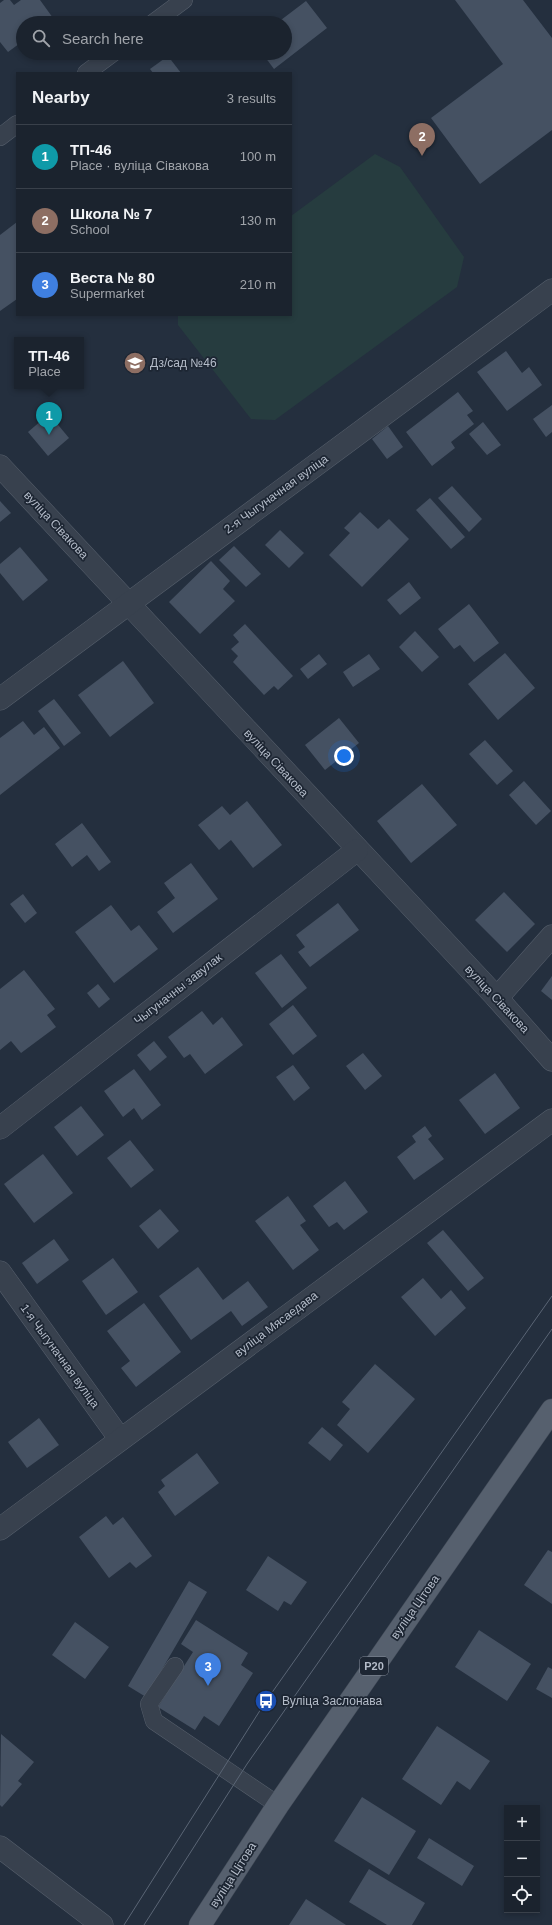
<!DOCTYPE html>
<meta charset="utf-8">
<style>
:root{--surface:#1b232e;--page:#242b36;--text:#f1f3f6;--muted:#a0a4aa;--line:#39404a;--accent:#1a73e8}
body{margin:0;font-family:Helvetica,sans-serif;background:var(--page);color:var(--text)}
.controls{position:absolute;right:12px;bottom:12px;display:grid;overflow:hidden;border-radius:0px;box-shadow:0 2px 6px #0003}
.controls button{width:36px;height:36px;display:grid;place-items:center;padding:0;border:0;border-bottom:1px solid var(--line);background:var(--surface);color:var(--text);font:20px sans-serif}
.you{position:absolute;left:344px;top:756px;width:14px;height:14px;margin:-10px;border:3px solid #fff;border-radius:50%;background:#1a73e8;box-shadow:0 0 0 6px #1a73e833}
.badge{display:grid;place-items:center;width:26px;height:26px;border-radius:50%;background:var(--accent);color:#fff;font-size:13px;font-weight:700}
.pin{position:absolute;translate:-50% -33px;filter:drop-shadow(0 1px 2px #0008)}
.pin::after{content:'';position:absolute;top:21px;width:14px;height:12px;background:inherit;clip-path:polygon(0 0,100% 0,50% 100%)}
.popup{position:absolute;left:14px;top:337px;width:70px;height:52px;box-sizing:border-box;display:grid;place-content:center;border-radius:0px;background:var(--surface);filter:drop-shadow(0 1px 3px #0005);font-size:13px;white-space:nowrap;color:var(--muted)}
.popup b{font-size:15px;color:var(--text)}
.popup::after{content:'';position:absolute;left:50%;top:100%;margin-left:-8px;border:8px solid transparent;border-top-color:var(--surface)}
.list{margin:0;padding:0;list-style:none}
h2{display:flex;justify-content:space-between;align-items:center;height:52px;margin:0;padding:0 16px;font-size:17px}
h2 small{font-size:13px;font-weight:400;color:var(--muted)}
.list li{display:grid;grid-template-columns:26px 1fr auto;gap:12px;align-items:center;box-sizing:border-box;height:64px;padding:0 16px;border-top:1px solid var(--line)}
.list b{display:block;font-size:15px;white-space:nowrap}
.list p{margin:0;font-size:13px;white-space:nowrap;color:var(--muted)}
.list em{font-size:13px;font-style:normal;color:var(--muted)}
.icon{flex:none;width:22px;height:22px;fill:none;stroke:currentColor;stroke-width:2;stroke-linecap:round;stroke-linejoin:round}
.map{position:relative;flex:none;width:552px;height:1925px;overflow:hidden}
.search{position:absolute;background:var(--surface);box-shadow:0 2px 6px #0003;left:16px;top:16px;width:276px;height:44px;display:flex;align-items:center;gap:10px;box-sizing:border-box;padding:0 14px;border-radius:22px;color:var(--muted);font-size:15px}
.panel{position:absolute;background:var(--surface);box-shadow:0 2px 6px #0003;left:16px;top:72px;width:276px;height:244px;border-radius:0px}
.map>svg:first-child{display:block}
</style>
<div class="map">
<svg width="552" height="1925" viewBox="0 0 552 1925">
<rect width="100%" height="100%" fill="#242f3e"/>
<polygon fill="#263c3f" points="375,154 400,167 464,257 457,287 275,420 251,419 178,325 178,315 291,315 291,216"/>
<g fill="#455162">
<polygon points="4,0 10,0 14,5 21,0 40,0 53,18 47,23 23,23 23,41 8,52 0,42 0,3"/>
<polygon points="455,0 523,0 552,38 552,130 480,184 431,118 503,64"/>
<polygon points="306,1 327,28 274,69 262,53 285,53 285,23 277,23"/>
<polygon points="168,56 181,73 153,73 150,69"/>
<polygon points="17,222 17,299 0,311 0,235"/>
<polygon points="506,351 522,373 529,367 542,385 507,411 477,372"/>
<polygon points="458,392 473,411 467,415 474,424 451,442 455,448 432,466 406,432"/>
<polygon points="552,405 552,432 546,437 533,419"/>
<polygon points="49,414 69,438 48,456 28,432"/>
<polygon points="483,422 501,445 487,455 469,434"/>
<polygon points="388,426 403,447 387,459 372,439"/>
<polygon points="452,486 482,519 469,532 438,498"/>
<polygon points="430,498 465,537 451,549 416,510"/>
<polygon points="0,501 11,513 0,522"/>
<polygon points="360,512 378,529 389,519 409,539 362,587 329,555 350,533 344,528"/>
<polygon points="280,530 304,553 289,568 265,545"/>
<polygon points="234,546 261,574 246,587 219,560"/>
<polygon points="20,547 48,580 23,601 0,573 0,564"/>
<polygon points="211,561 230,581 223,589 235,601 200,634 169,602"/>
<polygon points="409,582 421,598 400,615 387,600"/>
<polygon points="469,604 499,643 474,662 460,645 454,649 438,629"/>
<polygon points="245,624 293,676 278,690 274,686 264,695 233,662 238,656 231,649 239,642 233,635"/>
<polygon points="415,631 439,657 422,672 399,647"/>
<polygon points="505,653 535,688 498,720 468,684"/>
<polygon points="319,654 327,664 308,679 300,669"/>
<polygon points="369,654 380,669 353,687 343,672"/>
<polygon points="123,661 154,703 110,737 78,695"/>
<polygon points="54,699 81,733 64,746 38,711"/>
<polygon points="339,718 359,743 325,770 305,745"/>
<polygon points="23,721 34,735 44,727 60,748 0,795 0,738"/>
<polygon points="485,740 513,771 497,785 469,754"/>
<polygon points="524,781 551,811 536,825 509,795"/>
<polygon points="422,784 457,825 411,863 377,821"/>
<polygon points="247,801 282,845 253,868 231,840 219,850 198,825 222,806 230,815"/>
<polygon points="82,823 111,862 99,871 87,855 72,867 55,844"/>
<polygon points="191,863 218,899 173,933 157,912 175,898 164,883"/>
<polygon points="504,892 535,924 507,952 475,920"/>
<polygon points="23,894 37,913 25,923 10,904"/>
<polygon points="338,903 359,930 310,967 298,952 305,947 296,935"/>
<polygon points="111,905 131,931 139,925 158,949 114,983 75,932"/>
<polygon points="281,954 307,988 282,1008 255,973"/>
<polygon points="24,970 55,1009 47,1015 56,1027 21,1053 11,1041 0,1050 0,989"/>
<polygon points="552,976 552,1000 541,991"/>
<polygon points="98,984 110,999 99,1008 87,993"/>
<polygon points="293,1005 317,1036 293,1055 269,1024"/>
<polygon points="202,1011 213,1025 222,1017 243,1045 205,1074 190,1054 184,1058 168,1037"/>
<polygon points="154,1041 167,1057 150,1071 137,1055"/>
<polygon points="363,1053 382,1076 365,1090 346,1066"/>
<polygon points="293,1065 310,1088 294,1101 276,1077"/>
<polygon points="134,1069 161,1105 142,1120 134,1108 123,1117 104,1091"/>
<polygon points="495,1073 520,1108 485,1134 459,1100"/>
<polygon points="81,1106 104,1135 77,1156 54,1127"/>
<polygon points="425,1126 432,1136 428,1139 444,1159 414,1180 397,1157 416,1142 412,1136"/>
<polygon points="130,1140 154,1170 131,1188 107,1158"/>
<polygon points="43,1154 73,1193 34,1223 4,1184"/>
<polygon points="345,1181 368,1212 344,1230 337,1222 329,1227 313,1206"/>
<polygon points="288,1196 306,1221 300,1225 319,1250 293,1270 255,1221"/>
<polygon points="160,1209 179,1231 158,1249 139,1226"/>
<polygon points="443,1230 484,1278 468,1291 427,1243"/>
<polygon points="54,1239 69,1260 37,1284 22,1263"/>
<polygon points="113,1258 138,1292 106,1315 82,1281"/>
<polygon points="198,1267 223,1300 248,1281 268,1307 242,1326 231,1311 191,1340 159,1296"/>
<polygon points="423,1278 441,1299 451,1290 466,1308 435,1336 401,1297"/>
<polygon points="144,1303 181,1352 136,1387 121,1368 130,1361 107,1331"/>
<polygon points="375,1364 415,1399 368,1453 337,1425 350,1409 342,1402"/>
<polygon points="39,1418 59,1445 27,1468 8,1442"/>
<polygon points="322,1427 343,1445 330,1461 308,1443"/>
<polygon points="197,1453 219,1483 175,1516 158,1492 165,1486 161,1480"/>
<polygon points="106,1516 113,1525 123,1517 152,1556 136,1568 130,1562 109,1578 79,1537"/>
<polygon points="548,1550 552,1552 552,1604 524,1585"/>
<polygon points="268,1556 307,1582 291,1605 284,1601 278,1611 246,1590"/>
<polygon points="189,1581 207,1592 146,1697 128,1686"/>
<polygon points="196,1620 248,1653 241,1665 253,1673 219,1726 204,1716 195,1730 158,1707 193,1652 181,1644"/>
<polygon points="75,1622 109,1647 85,1679 52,1655"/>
<polygon points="479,1630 531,1664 507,1701 455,1667"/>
<polygon points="548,1667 552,1669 552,1698 536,1689"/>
<polygon points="437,1726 490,1761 470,1790 457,1781 441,1805 402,1779"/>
<polygon points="1,1734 34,1762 18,1781 22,1784 2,1807 0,1805"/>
<polygon points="362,1797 416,1831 389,1875 334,1841"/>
<polygon points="429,1838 474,1866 462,1886 417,1858"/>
<polygon points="369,1869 425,1903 412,1925 387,1925 349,1902"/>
<polygon points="306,1899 346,1925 289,1925"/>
</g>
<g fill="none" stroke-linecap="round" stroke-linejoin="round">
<g stroke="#565f6c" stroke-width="18">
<g id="lane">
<polyline points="153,23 184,0"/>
<polyline points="86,73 113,53"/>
<polyline points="0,137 17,124"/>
<polyline points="175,1666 149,1704 154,1721 278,1805"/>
</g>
</g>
<g stroke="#565f6c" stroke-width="23">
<g id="street">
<polyline points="0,466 497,998 552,1060"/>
<polyline points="0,699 552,290"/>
<polyline points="497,998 552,936"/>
<polyline points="0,1128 357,850"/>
<polyline points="0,1272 120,1439"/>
<polyline points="0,1529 552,1120"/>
<polyline points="0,1847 102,1925"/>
</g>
</g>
<g stroke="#414a57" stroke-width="23">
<polyline id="primary" points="200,1925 278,1805 552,1410"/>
</g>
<use href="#lane" stroke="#38414e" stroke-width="17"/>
<use href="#street" stroke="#38414e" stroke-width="22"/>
<use href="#primary" stroke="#56606e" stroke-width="22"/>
<g stroke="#5a6575" stroke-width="1">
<polyline points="124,1925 266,1701 552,1296"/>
<polyline points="144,1925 247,1764 552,1329"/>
</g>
</g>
<defs>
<g id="school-disc" transform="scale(1.15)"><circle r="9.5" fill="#8d6e63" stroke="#1d2633"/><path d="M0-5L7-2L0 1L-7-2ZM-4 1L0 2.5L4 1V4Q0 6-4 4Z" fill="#fff"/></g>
<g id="bus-disc" transform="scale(1.15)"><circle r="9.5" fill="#1a4fb4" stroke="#1d2633"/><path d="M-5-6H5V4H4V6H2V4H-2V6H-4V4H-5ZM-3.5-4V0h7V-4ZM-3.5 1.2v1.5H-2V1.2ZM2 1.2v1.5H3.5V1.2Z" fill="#fff"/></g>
</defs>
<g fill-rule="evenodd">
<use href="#school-disc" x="135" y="363"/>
<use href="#bus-disc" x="266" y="1701"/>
</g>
<g text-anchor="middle" stroke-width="3.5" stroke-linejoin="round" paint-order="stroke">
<rect fill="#1d2633" stroke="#878f9c" stroke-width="1" x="360" y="1657" width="28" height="18" rx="3"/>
<g font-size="11" font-weight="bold" fill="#b4bcc9">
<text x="374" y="1670">Р20</text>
</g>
<g font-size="12" fill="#b4bcc9" stroke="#1d2633" text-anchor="start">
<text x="150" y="367">Дз/сад №46</text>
<text x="282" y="1705">Вуліца Заслонава</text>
</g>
<g font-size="12" fill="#b4bcc9" stroke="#1d2633">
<text transform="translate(276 494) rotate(-36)" y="4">2-я Чыгуначная вуліца</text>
<text transform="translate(56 525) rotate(47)" y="4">вуліца Сівакова</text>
<text transform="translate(276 763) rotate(47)" y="4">вуліца Сівакова</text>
<text transform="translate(178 989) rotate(-38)" y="4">Чыгуначны завулак</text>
<text transform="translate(497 999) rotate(47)" y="4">вуліца Сівакова</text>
<text transform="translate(276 1324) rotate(-37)" y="4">вуліца Мясаедава</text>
<text transform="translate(60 1356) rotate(54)" y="4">1-я Чыгуначная вуліца</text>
<text transform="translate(415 1607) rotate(-55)" y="4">вуліца Цітова</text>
<text transform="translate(233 1875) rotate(-57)" y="4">вуліца Цітова</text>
</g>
</g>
</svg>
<div class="controls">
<button>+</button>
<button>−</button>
<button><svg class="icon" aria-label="locate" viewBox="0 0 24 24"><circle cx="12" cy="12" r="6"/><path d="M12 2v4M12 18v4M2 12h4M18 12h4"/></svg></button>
</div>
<div class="you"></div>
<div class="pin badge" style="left:49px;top:435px;background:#0f9aa8">1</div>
<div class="popup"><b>ТП-46</b>Place</div>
<div class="pin badge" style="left:422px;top:156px;background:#8d6e63">2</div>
<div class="pin badge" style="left:208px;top:1686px;background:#3f7fe0">3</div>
<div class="search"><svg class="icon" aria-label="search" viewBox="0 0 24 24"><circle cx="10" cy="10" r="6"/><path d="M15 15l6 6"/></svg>Search here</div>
<section class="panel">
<h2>Nearby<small>3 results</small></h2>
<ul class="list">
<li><span class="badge" style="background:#0f9aa8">1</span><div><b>ТП-46</b><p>Place · вуліца Сівакова</p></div><em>100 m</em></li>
<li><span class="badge" style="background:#8d6e63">2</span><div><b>Школа № 7</b><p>School</p></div><em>130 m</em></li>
<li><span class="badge" style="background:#3f7fe0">3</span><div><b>Веста № 80</b><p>Supermarket</p></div><em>210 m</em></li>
</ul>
</section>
</div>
